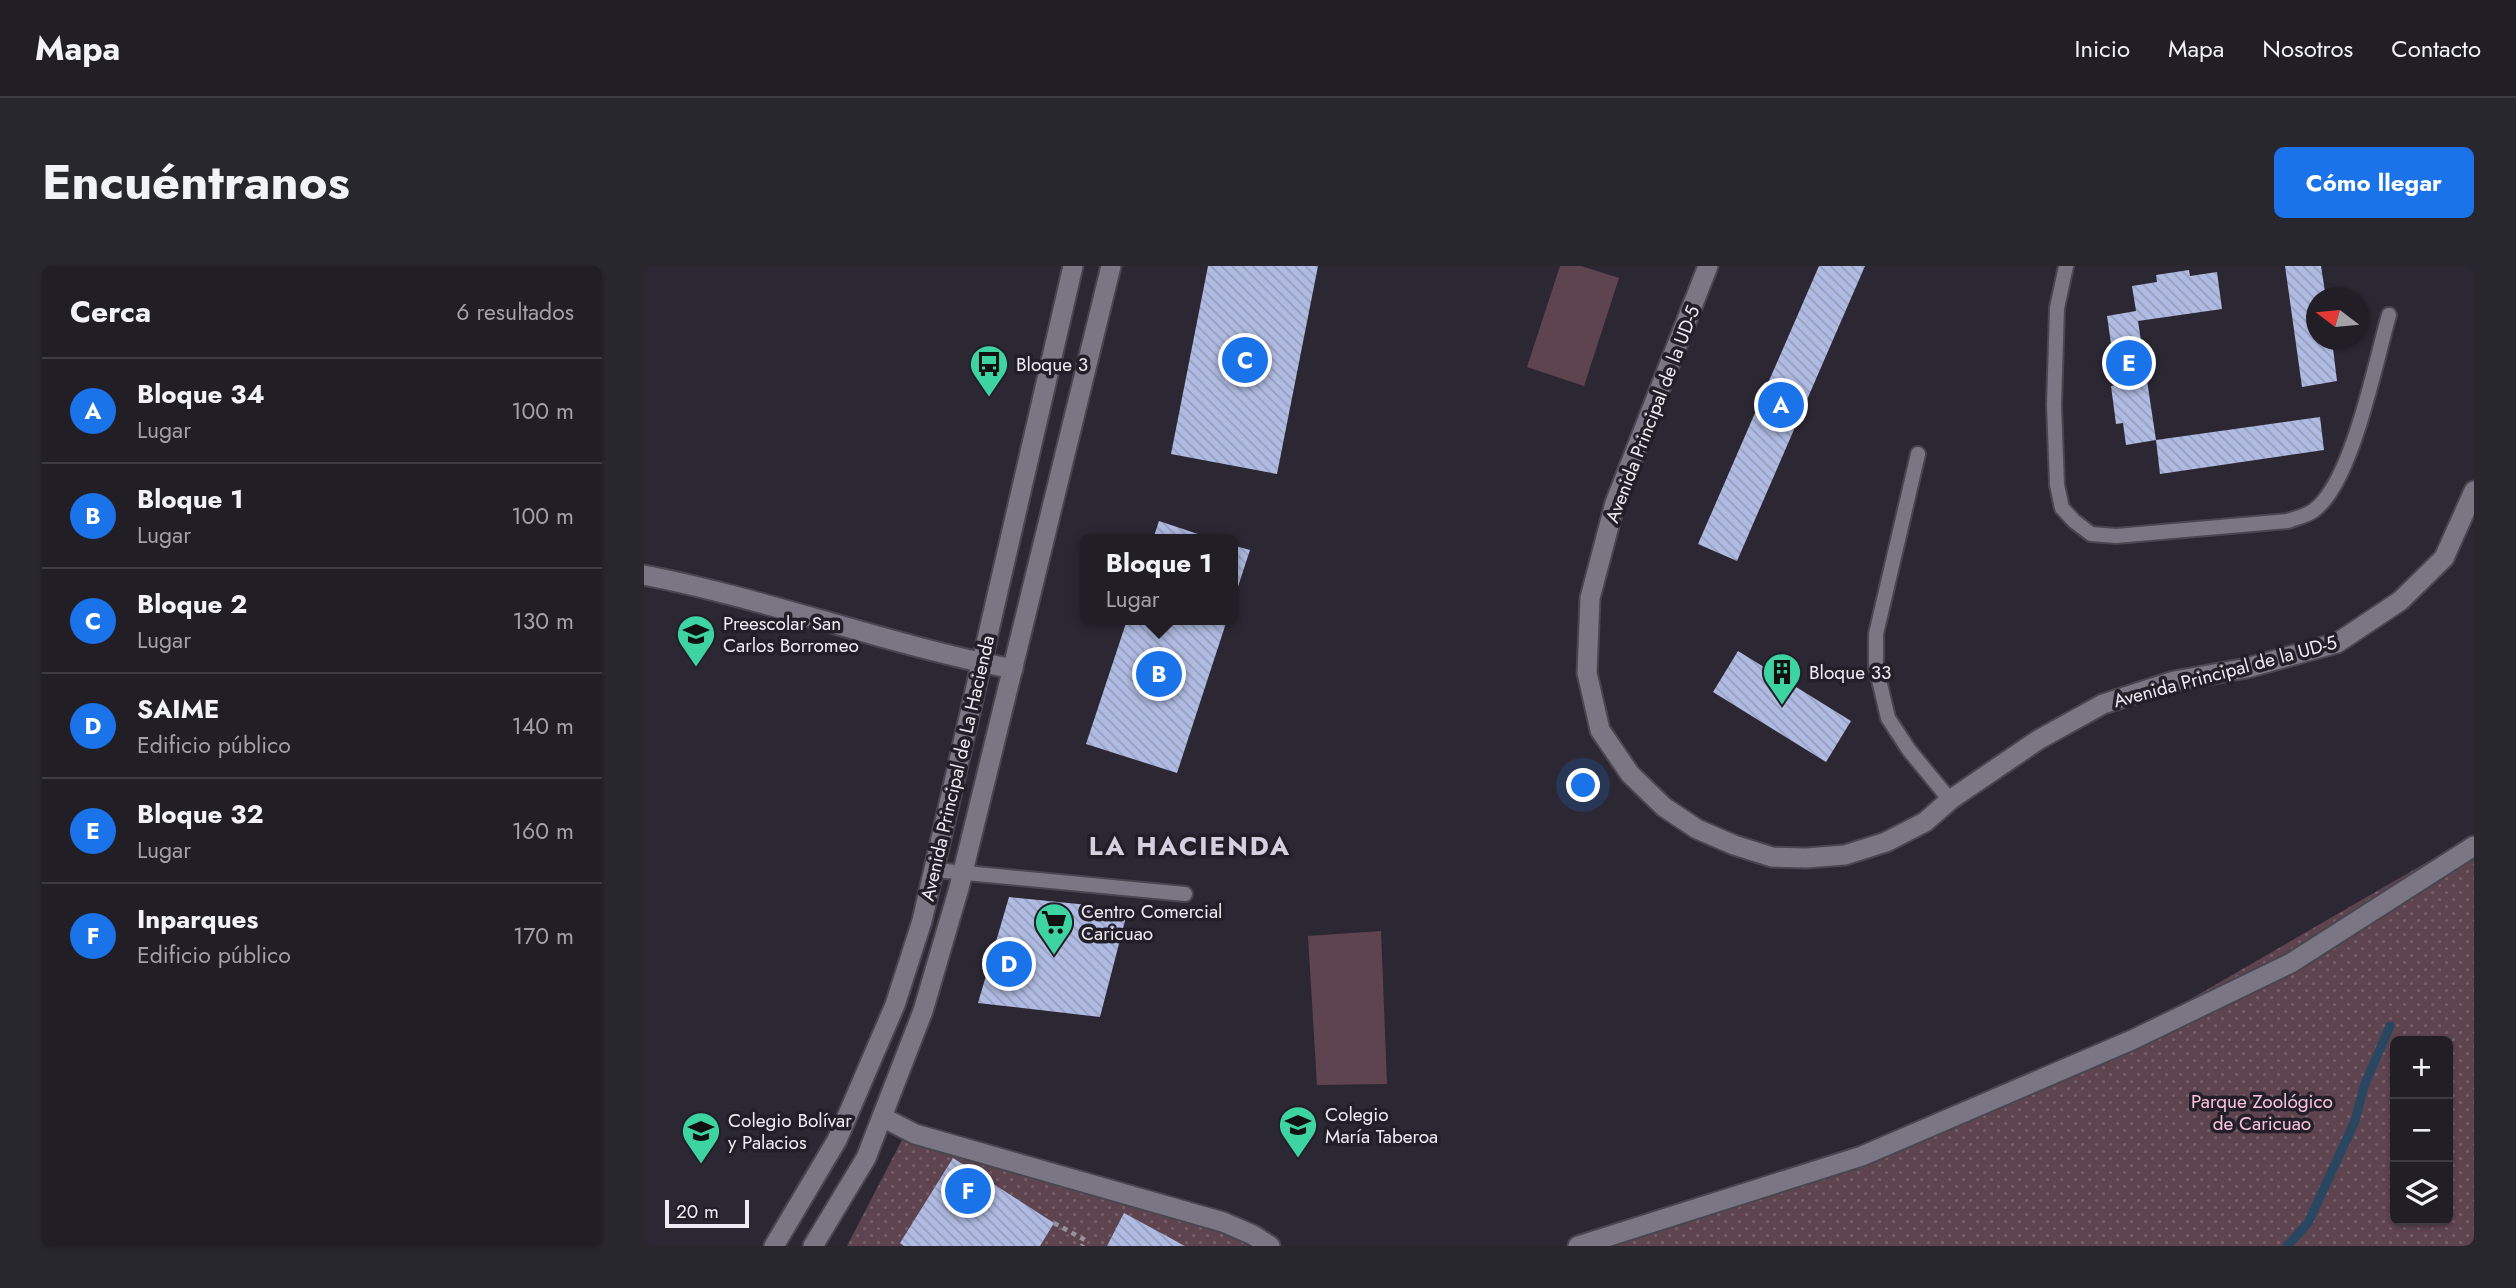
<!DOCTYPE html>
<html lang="es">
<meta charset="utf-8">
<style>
:root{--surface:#211e26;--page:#29272e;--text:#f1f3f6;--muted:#a2a2a7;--line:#3e3c43;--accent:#1a73e8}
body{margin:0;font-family:Jost,sans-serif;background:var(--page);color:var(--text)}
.controls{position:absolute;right:21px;bottom:21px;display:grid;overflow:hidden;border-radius:10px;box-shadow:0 2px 5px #0004}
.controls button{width:63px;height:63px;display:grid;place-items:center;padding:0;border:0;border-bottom:2px solid var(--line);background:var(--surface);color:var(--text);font:35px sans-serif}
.compass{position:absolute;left:1662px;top:21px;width:63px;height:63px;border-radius:50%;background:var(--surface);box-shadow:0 2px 5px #0004;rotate:286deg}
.scale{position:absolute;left:21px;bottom:18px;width:84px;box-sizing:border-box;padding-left:7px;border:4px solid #eeecf3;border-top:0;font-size:19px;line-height:24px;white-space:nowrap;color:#eeecf3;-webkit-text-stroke:5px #221f29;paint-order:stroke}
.you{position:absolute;left:940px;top:520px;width:24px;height:24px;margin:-18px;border:5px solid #fff;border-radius:50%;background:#1a73e8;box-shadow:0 0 0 10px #1a73e833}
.badge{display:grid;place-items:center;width:46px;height:46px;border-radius:50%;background:var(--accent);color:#fff;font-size:23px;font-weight:700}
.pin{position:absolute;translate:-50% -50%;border:4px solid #fff;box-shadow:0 2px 7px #0006}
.popup{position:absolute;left:436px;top:268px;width:158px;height:91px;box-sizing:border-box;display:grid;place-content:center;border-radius:10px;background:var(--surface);filter:drop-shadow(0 2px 5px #0005);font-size:23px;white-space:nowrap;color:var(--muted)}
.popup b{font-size:26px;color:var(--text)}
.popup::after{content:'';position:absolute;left:50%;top:100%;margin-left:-14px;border:14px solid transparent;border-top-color:var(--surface)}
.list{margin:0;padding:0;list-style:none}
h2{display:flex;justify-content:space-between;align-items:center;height:91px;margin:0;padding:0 28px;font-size:30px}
h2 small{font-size:23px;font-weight:400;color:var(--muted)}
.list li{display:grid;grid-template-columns:46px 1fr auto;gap:21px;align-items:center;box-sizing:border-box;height:105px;padding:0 28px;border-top:2px solid var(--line)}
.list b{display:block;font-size:26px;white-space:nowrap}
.list p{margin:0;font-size:23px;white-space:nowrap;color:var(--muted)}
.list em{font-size:23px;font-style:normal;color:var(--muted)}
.icon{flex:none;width:38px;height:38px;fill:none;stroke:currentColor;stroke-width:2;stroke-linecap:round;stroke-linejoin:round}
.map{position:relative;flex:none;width:1830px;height:980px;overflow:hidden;border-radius:10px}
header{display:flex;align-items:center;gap:42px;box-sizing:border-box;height:98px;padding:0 35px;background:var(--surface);border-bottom:2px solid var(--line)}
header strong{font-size:33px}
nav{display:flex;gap:38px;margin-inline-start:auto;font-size:24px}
.intro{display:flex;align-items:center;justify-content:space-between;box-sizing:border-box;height:168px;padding:0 42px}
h1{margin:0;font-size:49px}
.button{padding:18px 32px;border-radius:10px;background:var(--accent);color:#fff;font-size:24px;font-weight:700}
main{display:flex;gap:42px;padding:0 42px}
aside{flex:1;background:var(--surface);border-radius:10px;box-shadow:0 2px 5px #0004}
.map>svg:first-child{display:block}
</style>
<header>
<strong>Mapa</strong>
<nav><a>Inicio</a><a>Mapa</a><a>Nosotros</a><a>Contacto</a></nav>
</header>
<div class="intro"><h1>Encuéntranos</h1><a class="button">Cómo llegar</a></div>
<main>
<aside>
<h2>Cerca<small>6 resultados</small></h2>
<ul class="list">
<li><span class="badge">A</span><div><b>Bloque 34</b><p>Lugar</p></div><em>100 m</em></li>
<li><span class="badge">B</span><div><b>Bloque 1</b><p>Lugar</p></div><em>100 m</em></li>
<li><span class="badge">C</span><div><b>Bloque 2</b><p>Lugar</p></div><em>130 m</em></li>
<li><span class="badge">D</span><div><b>SAIME</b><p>Edificio público</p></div><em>140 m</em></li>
<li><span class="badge">E</span><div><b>Bloque 32</b><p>Lugar</p></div><em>160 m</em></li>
<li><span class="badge">F</span><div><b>Inparques</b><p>Edificio público</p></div><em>170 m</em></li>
</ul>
</aside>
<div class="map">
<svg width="1830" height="980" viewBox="0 0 1830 980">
<defs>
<pattern id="park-dots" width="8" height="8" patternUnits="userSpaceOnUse" patternTransform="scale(1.75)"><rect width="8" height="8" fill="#5e444f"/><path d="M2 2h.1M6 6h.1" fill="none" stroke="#755f69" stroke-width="1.8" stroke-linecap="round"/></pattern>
<pattern id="building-back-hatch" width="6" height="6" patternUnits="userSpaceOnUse" patternTransform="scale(1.75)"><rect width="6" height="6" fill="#afbbe2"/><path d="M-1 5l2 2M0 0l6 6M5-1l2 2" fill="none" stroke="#959ebc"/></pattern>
</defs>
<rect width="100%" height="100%" fill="#2c2833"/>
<g fill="#5e444f">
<polygon points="916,0 937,0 975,12 940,120 883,101"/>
<polygon points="737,665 743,818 673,819 664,670"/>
</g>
<g fill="url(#park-dots)" fill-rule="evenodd">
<path d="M1830 569V980H953L1120 923 1488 767ZM1751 775H1804V954H1751Z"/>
<polygon points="259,872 578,958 618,980 203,980"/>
</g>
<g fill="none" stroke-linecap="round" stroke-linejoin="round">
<polyline stroke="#294761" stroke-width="9" points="1643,980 1664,957 1711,855 1720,820 1746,760"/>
</g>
<g fill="url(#building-back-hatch)">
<polygon points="564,0 674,0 633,208 527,188"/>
<polygon points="1175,0 1221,0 1093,295 1054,278"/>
<polygon points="1641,0 1677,0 1682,32 1672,32 1672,74 1688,74 1693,115 1658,121"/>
<polygon points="1545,4 1546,10 1573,6 1578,43 1494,55 1512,174 1482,179 1479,157 1472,158 1467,120 1473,119 1463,50 1492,45 1488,20 1513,16 1512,9"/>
<polygon points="1676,151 1680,184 1516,208 1512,174"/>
<polygon points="515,255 569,273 509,273"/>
<polygon points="588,279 606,284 589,336 588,336"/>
<polygon points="483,354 583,354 533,507 442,478"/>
<polygon points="1094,385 1207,455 1182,496 1069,426"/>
<polygon points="365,631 484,643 456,751 334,737"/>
<polygon points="309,892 410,957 396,980 260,980 256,977"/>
<polygon points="480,947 541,980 463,980"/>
</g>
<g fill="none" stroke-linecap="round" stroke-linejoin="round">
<g stroke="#48464f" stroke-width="18">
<g id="service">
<path d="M1422 0 1413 42 1410 139 1413 219 1418 242 1430 255 1447 268 1472 270 1644 255C1651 252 1662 250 1669 245 1708 218 1731 97 1745 49"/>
<polyline points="1274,188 1232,368 1232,401 1244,452 1265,484 1306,534"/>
<polyline points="291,604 541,628"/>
</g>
</g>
<g stroke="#48464f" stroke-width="23">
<g id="minor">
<polyline points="1064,0 971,237 946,332 943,407 956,464 986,508 1020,541 1053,563 1090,579 1128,591 1162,592 1201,589 1242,576 1281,556 1306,534 1394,474 1459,438 1530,415 1603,402 1693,377 1756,335 1800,292 1830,225"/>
<path d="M0 309C124 333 244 379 369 403"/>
<polyline points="238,851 271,868 579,956 609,969 626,980"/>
<polyline points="130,980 193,874 251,739 278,655 429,0"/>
<polyline points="169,980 222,892 279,745 315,622 467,0"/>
<polyline points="934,980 1218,890 1488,774 1647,697 1830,580"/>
</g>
</g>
<polyline stroke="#96939c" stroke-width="4.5" stroke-dasharray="5 5" stroke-linecap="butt" points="410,957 441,974 438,980"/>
<use href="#service" stroke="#7a7683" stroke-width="14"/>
<use href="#minor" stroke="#7a7683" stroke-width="19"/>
</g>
<defs>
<g id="bus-pin" transform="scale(2.0125)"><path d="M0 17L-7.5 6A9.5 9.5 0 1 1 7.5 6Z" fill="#3ed4a2" stroke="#221f29"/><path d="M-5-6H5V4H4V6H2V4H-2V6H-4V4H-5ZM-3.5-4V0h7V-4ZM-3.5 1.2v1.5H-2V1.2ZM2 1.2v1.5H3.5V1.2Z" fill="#111"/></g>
<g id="school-pin" transform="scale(2.0125)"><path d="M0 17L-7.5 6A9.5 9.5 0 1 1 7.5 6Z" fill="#3ed4a2" stroke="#221f29"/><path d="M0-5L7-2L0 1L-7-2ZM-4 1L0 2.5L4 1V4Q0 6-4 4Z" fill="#111"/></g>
<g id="building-pin" transform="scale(2.0125)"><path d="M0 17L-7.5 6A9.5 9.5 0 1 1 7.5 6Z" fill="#3ed4a2" stroke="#221f29"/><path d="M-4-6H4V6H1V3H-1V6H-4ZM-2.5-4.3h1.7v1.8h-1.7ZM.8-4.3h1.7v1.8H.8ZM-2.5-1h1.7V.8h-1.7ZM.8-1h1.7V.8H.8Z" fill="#111"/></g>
<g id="supermarket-pin" transform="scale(2.0125)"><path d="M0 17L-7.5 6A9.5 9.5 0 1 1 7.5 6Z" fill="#3ed4a2" stroke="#221f29"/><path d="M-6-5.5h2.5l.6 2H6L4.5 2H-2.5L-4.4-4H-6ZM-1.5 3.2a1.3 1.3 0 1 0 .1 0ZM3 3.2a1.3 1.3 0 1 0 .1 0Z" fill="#111"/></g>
</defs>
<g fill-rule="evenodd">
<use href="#bus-pin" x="345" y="98"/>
<use href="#school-pin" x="52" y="368"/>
<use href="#building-pin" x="1138" y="406"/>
<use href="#supermarket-pin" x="410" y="656"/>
<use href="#school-pin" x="654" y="859"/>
<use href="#school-pin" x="57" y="865"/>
</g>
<g text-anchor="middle" stroke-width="7" stroke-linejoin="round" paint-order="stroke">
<g font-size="19" fill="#eeecf3" stroke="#221f29" text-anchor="start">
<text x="372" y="105">Bloque 3</text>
<text x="79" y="364">Preescolar San<tspan x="79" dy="22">Carlos Borromeo</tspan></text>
<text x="1165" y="413">Bloque 33</text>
<text x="437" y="652">Centro Comercial<tspan x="437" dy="22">Caricuao</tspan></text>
<text x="681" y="855">Colegio<tspan x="681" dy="22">María Taberoa</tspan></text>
<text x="84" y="861">Colegio Bolívar<tspan x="84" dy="22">y Palacios</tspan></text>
</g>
<g font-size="19" fill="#eeecf3" stroke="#221f29">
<text transform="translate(1008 148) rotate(-69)" y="7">Avenida Principal de la UD-5</text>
<text transform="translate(1581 405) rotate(-15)" y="7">Avenida Principal de la UD-5</text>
<text transform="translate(313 502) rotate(-77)" y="7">Avenida Principal de La Hacienda</text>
</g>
<g font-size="19" fill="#fbc3da" stroke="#221f29">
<text x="1618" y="842">Parque Zoológico<tspan x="1618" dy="22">de Caricuao</tspan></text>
</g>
<g font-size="26" font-weight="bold" letter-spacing="2" fill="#d5d0df" stroke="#221f29">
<text x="546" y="589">LA HACIENDA</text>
</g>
</g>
</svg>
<div class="controls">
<button>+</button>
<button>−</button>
<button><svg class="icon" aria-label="layers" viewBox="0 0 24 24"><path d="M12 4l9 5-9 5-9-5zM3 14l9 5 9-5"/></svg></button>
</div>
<svg class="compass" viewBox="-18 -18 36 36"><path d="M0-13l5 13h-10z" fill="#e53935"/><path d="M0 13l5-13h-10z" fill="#a2a2a7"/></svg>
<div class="scale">20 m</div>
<div class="you"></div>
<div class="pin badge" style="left:1137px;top:139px">A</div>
<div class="pin badge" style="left:515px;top:408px">B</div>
<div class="popup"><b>Bloque 1</b>Lugar</div>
<div class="pin badge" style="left:601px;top:94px">C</div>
<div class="pin badge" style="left:365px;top:698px">D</div>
<div class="pin badge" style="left:1485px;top:97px">E</div>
<div class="pin badge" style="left:324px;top:925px">F</div>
</div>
</main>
